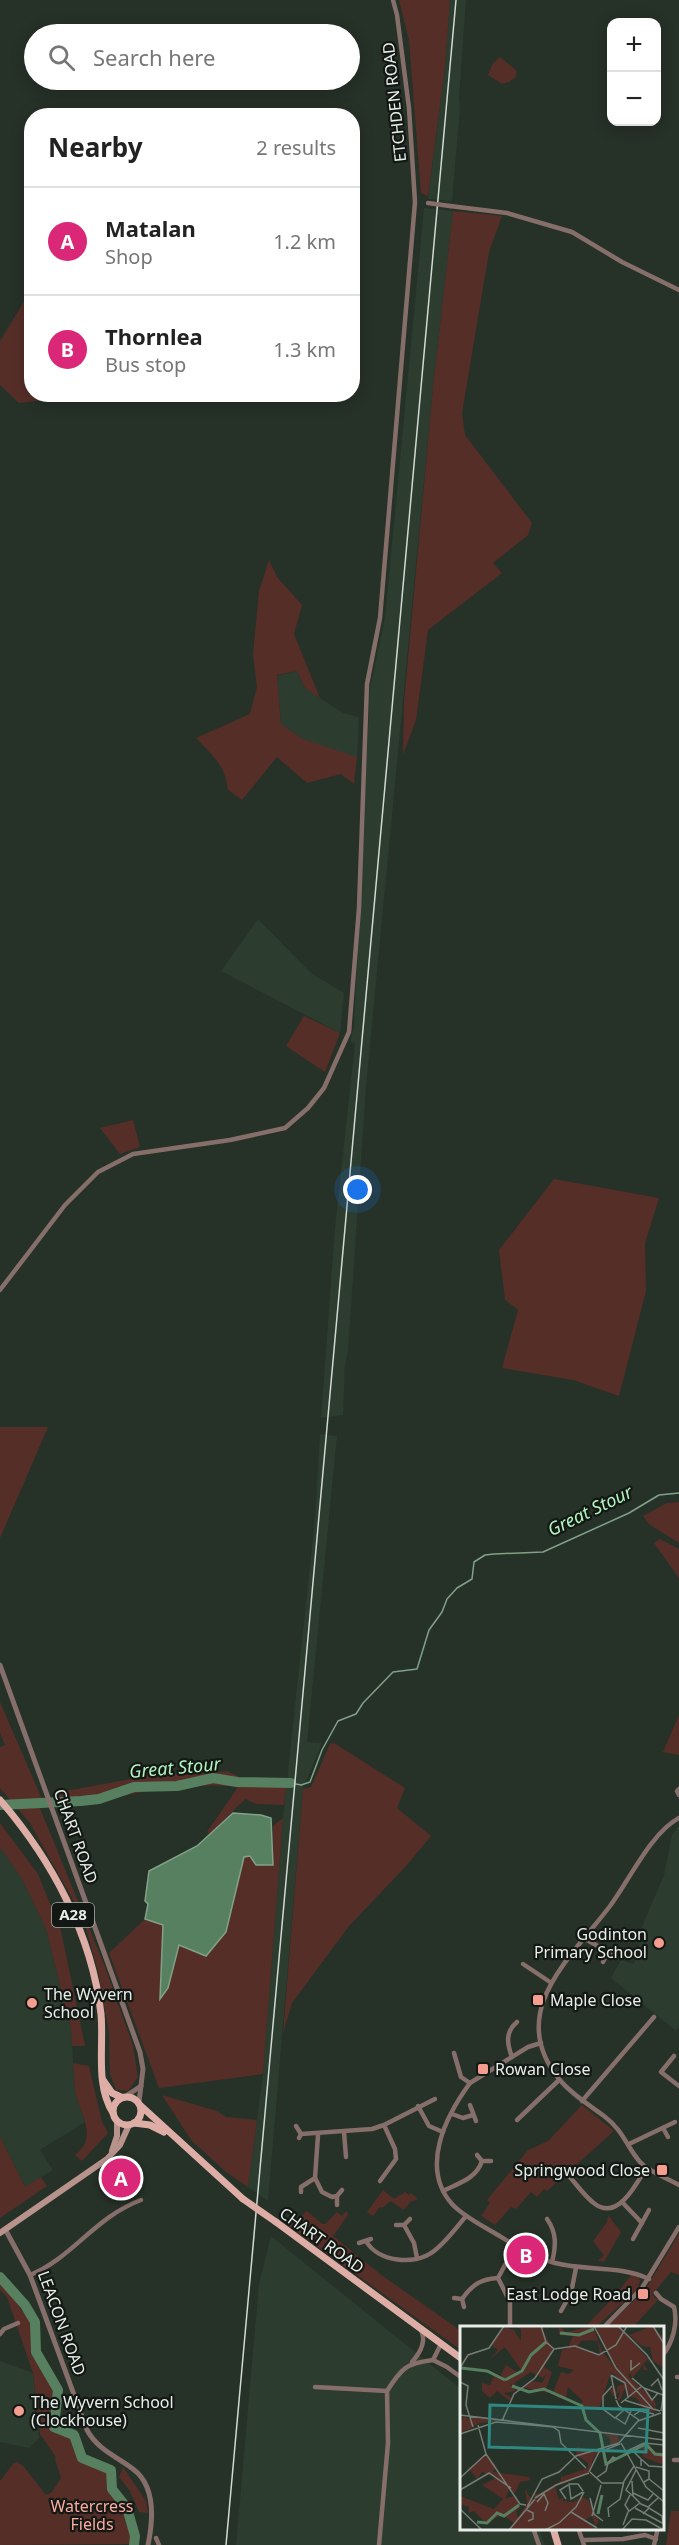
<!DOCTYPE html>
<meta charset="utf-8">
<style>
:root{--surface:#fff;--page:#f2f2f2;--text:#222;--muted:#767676;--line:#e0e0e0;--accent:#db2777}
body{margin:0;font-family:"Noto Sans",sans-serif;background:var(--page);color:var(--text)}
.controls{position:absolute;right:18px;top:18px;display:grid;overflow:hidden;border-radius:12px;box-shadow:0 3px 15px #0003}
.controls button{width:54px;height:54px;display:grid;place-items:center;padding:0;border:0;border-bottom:2px solid var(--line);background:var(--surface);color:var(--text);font:30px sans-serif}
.you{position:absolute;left:358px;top:1190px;width:21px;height:21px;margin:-15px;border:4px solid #fff;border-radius:50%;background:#1a73e8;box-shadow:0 0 0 9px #1a73e833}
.badge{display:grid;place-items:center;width:39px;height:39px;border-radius:50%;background:var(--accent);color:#fff;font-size:20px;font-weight:700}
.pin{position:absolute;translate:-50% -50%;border:3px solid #fff;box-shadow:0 2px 6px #0006}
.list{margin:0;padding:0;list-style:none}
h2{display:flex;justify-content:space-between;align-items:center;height:78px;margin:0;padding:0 24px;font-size:26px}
h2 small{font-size:20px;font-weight:400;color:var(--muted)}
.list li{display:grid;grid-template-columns:39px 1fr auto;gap:18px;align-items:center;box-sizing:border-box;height:108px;padding:0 24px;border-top:2px solid var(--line)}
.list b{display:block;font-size:22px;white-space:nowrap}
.list p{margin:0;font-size:20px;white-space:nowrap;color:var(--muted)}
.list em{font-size:20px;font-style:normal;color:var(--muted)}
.icon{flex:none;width:33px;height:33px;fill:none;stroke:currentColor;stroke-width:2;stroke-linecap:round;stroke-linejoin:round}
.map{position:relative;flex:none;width:679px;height:2545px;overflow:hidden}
.search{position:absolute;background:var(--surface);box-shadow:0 3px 15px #0003;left:24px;top:24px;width:336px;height:66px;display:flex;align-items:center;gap:15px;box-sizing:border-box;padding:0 21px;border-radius:33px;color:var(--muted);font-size:22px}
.panel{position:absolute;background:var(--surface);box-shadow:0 3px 15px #0003;left:24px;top:108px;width:336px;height:294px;border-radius:24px}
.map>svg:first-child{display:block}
</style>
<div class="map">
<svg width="679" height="2545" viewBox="0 0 679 2545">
<rect width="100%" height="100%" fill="#263128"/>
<g fill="#2c3c2f">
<polygon points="450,0 466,0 459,98 460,108 452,201 428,199 445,67"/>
<polygon points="424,208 453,211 433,387 366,1087 348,1351 345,1365 343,1415 321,1418 335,1228 355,1043 350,1041 354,1027 370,688 385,618"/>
<polygon points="297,671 305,688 343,713 359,717 357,758 303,739 281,724 277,676"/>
<polygon points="258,919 311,973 344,993 340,1033 221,971"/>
<polygon points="320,1434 337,1436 307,1742 322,1743 303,1789 268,2201 248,2187 263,2074 283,1818 315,1519"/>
<polygon points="679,1825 679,2028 675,2030 611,1978 621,1960 633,1964 637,1958 642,1927 664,1875 672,1835"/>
<polygon points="0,1847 22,1879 46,1929 71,2029 75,2091 85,2122 40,2150 53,2170 25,2187 0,2137"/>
<polygon points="271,2236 461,2389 462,2528 539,2529 545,2545 236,2545 259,2284"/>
<polygon points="0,2361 33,2373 39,2438 29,2448 0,2442"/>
</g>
<g fill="#562e28">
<polygon points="399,0 450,0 445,67 428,196 421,193 409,40"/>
<polygon points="500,57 517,71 516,77 509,82 502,84 488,75 493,63"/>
<polygon points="453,211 502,216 489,252 462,413 465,435 532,523 528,535 493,563 502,573 428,630 416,720 403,755 404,702 433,387"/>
<polygon points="31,290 32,394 85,395 19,403 0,385 0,341"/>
<path d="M269 560 277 577 302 605 294 634 320 698 305 688 297 671 277 675 281 724 303 739 357 757 354 784 341 774 307 783 277 757 242 800 228 790C225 765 213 756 196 738L250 714 257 687 253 654 259 591Z"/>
<polygon points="304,1016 340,1033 325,1072 286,1046"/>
<polygon points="133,1120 140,1147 120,1154 100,1128"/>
<polygon points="554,1179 659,1198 645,1243 646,1291 619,1396 573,1380 502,1368 518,1310 505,1300 499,1250"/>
<polygon points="0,1427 48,1427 0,1538"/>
<polygon points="679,1502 679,1543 649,1524 643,1516 667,1503"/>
<polygon points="660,1539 679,1549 679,1578 654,1543"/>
<polygon points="0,1702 42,1799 39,1806 105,1967 133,2046 138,2077 128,2091 116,2090 110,2074 109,2033 98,1971 83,1918 30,1823 0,1788 0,1747 5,1745 0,1733"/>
<polygon points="679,1715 679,1755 663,1752"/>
<polygon points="334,1743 405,1788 397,1808 431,1836 406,1866 349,1926 292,2003 283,2033 303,1789 311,1787 330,1744"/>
<path d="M136 1768 187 1775 227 1771 244 1779 287 1781 284 1805 256 1804 245 1799 210 1834 207 1832 238 1787C180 1780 117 1798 60 1807L55 1793 136 1778Z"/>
<polygon points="283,1818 263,2074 159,2088 109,1953 145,1919 163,1924 160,1997 168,1988 179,1945 226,1932 244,1856 250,1856 273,1865 273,1826"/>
<polygon points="0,1823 38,1874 61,1931 85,2046 72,2046 71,2029 46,1929 22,1879 0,1847"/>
<path d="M73 2063 89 2066 102 2122 108 2133 82 2161 75 2155C99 2137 80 2114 75 2091 74 2082 74 2072 73 2063Z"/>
<polygon points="162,2095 217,2111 226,2117 257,2120 248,2187 226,2172 191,2140"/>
<polygon points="582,2105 614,2131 547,2191 544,2189 537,2197 531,2192 516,2209 511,2207 495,2225 481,2216 490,2203 487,2200 528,2150 548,2141"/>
<polygon points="0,2137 25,2187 41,2177 47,2186 0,2218"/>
<polygon points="383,2190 394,2199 405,2192 409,2195 411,2193 418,2199 410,2202 404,2210 391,2201 382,2208 380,2207 373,2216 367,2212"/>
<polygon points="307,2211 322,2224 325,2224 337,2212 342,2216 347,2211 348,2215 333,2236 380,2274 461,2331 461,2350 289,2226"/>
<polygon points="608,2215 621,2232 604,2262 598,2261 604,2255 593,2241 607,2222"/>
<polygon points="679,2234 679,2275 671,2272 652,2295 658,2300 633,2327 607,2327 645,2290"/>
<polygon points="631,2275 638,2277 640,2281 637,2290 596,2327 584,2328 613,2298"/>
<path d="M0 2281C12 2293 19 2310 32 2321L34 2356 39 2367 50 2380 56 2394 51 2427 57 2434 72 2437 80 2460 109 2474 111 2491 124 2507 128 2518 133 2538 131 2544 0 2545V2481L13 2464 17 2462 24 2467 46 2495 52 2492 61 2478 55 2459 56 2457 40 2434 33 2373 7 2297 0 2290Z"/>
<polygon points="123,2467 146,2501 148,2513 139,2512 130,2491 119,2477"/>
<polygon points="671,2511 679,2511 679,2545 666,2545"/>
</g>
<polygon fill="#578060" stroke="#82a189" stroke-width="1.5" points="233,1813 261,1815 271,1818 273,1865 256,1865 250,1856 244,1857 226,1932 206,1956 179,1945 168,1988 160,1999 163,1925 145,1919 148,1904 145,1901 149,1871 197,1846"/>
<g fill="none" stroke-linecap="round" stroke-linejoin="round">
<polyline stroke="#82a189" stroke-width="1.5" points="291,1783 301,1785 310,1782 322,1750 338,1721 356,1714 363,1703 393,1672 417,1669 429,1630 442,1612 447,1599 457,1588 472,1579 474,1562 485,1555 494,1554 543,1552 629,1513 659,1495 679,1493"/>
<g stroke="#578060" stroke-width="10">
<polyline points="0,1805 81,1801 99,1799 134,1787 177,1786 213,1778 237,1782 291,1783"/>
<polyline points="0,2277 25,2305 35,2322 36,2352 58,2390 54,2427 74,2435 82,2458 111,2470 112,2489 127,2508 135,2536 134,2545"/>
</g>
<g stroke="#866f6a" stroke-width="4.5">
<polyline points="450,206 507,213 572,232 622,262 679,290"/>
<polyline points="0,1290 65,1205 98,1172 133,1154 230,1140 285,1128 308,1108 324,1088 349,1032 359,908 367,684 380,618 415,202 409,108 397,15 393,0"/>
<polyline points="679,1789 677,1791 679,1795"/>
<path d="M679 1818C651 1833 630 1879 610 1906 571 1958 505 2012 559 2079 571 2094 588 2104 604 2116 624 2131 626 2146 640 2162 649 2172 667 2178 679 2185"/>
<polyline points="585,1939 618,1957"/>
<polyline points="603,1962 608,1952"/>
<polyline points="523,1964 550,1982"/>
<path d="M541 2043 528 2047 470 2083C445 2117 420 2168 452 2204 464 2217 483 2226 498 2235 516 2246 535 2258 555 2263 586 2271 620 2265 649 2279"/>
<polyline points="454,2053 461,2077 470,2083"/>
<polyline points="674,2056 661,2072 679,2086"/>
<path d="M512 2057C507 2044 505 2032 517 2022"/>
<polyline points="582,2101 654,2017"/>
<polyline points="470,2105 476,2121"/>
<polyline points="418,2106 429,2126 443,2132"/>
<polyline points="452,2114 463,2118 473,2115"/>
<polyline points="517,2120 559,2080"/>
<polyline points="296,2126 301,2134 299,2138"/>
<polyline points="663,2128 668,2137"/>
<polyline points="344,2132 346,2157"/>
<polyline points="301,2134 372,2129 384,2125 435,2099"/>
<polyline points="629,2144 675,2122"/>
<polyline points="477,2155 482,2161 491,2161"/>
<path d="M569 2176C577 2185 585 2197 595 2204 618 2221 637 2183 646 2168"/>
<polyline points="315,2178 322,2192 332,2197 337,2196"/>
<polyline points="380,2181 396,2159 395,2149 384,2125"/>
<path d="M443 2191C459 2183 476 2179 482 2161"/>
<polyline points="301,2192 301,2187 315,2178 318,2135"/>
<polyline points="622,2202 642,2223"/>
<polyline points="337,2205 337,2196 342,2190"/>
<path d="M547 2219C557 2233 556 2246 552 2262"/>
<polyline points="396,2225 404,2225 410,2219"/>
<polyline points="404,2225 414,2243 417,2258"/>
<polyline points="633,2239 649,2210"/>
<path d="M366 2241C378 2262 415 2266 434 2251 446 2242 457 2227 466 2216"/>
<polyline points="359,2243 371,2239"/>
<path d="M30 2275C71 2259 95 2217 141 2200"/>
<path d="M656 2293 661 2299 674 2307C678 2323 673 2343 662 2356"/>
<polyline points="454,2298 462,2299 464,2307"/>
<path d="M462 2299C472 2285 480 2279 498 2278"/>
<polyline points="561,2311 571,2293 576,2268"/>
<polyline points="510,2328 510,2302 498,2278 516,2245"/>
<polyline points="603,2328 642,2288 679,2227"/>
<polyline points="0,2334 4,2329 18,2323"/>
<polyline points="433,2360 447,2367 462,2378"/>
<path d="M412 2362C420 2353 427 2342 421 2330"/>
<polyline points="677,2377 679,2377"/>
<polyline points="315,2387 387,2391"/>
<path d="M387 2391C401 2369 406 2363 433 2360L441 2344"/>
<polyline points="674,2460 679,2460"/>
<polyline points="662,2499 662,2506"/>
<polyline points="533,2528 539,2545"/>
<polyline points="578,2528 584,2545"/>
<polyline points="156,2538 159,2545"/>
<polyline points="584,2540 623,2539 645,2535 656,2539"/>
<polyline points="379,2545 388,2443 387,2391"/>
<polyline points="654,2545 658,2528"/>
</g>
<g stroke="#866f6a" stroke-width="5">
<polyline points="0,1665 140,2052 143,2069 139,2102"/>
<polyline points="126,2096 141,2086"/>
<path d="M5 2229 30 2275 87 2430C98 2450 116 2456 133 2469 156 2486 153 2521 148 2545"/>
</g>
<g stroke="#b7938c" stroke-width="6">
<polyline points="112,2151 117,2136 117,2121"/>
<polyline points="0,2233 107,2159 120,2145 129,2125"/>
</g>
<g stroke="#deaea6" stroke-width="7">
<path d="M0 1800C52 1860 92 1935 101 2014 104 2047 95 2084 113 2113"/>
<polyline points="103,2080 112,2093 121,2097"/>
<circle cx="127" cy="2111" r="14"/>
<polyline points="141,2106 243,2199"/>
<polyline points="134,2123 150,2125 164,2132"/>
<polyline points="276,2222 462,2359"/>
<polyline points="553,2528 558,2545"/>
</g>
<polyline stroke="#d1d9d2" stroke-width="1.5" points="226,2545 456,0"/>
<polyline stroke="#866f6a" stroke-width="4.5" points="428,203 450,206"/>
<polyline stroke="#deaea6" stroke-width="7" points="243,2199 276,2222"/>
</g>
<g fill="#f59d8e" stroke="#131814" stroke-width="2">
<circle cx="659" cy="1943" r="6"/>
<rect x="532" y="1994" width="12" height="12" rx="3"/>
<circle cx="32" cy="2003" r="6"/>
<rect x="477" y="2063" width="12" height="12" rx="3"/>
<rect x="656" y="2164" width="12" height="12" rx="3"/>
<rect x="637" y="2288" width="12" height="12" rx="3"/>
<circle cx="19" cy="2411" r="6"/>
</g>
<g text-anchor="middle" stroke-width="4.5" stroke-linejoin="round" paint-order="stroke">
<rect fill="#131814" stroke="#a7aea8" stroke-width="1.5" x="52" y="1903" width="42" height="24" rx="4.5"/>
<g font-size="15" font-weight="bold" fill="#e7eee8">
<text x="73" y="1920">A28</text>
</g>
<g font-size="16" fill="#e7eee8" stroke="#131814">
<text transform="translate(394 102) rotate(-96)" y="6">ETCHDEN ROAD</text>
<text transform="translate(76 1836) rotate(70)" y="6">CHART ROAD</text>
<text transform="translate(322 2240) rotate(36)" y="6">CHART ROAD</text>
<text transform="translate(62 2323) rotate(70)" y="6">LEACON ROAD</text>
</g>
<g font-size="16" fill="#e7eee8" stroke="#131814" text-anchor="start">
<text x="647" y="1940" text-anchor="end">Godinton<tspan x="647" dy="18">Primary School</tspan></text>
<text x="44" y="2000">The Wyvern<tspan x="44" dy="18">School</tspan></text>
<text x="550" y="2006">Maple Close</text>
<text x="495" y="2075">Rowan Close</text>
<text x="650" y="2176" text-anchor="end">Springwood Close</text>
<text x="631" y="2300" text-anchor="end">East Lodge Road</text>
<text x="31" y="2408">The Wyvern School<tspan x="31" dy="18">(Clockhouse)</tspan></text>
</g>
<g font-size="16" fill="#fcab9e" stroke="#131814">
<text x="92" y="2512">Watercress<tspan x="92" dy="18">Fields</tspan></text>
</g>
<g font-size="18" font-style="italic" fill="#b2f4c0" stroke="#131814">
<text transform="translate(590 1511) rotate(-26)" y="6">Great Stour</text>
<text transform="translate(175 1768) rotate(-5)" y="6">Great Stour</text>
</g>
</g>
<g transform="translate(460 2326)">
<rect width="204" height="204" fill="#263128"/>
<path d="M40 0 54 4 61 15V3L53 0H80L93 23 84 41 92 46 86 63 89 67 62 61 73 55 82 57 87 47 83 52 78 50 80 41 76 49 71 46 54 57 58 63 49 57 56 65 44 67 52 72 50 75 37 65 30 72 22 65V57L30 59 35 48 43 52 41 48 46 39 59 47 62 45 45 21 29 34 38 24 31 19 44 2ZM99 0 106 6 133 0 142 25 165 54 146 25 136 0H157L162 4 188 33 190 36 189 37 188 33 183 38 188 44H183V39L172 52 170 47 168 50 195 75 196 83 175 65 196 86 186 85 176 72 168 70 166 60 160 74 157 75 160 66 152 70 150 63 154 61 157 67V60L165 58 151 46 139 83 131 80 124 84 120 79 123 75 108 61 106 72H97L99 69 93 66 101 46 109 48 114 44 98 40 102 24 108 22 113 10 99 9ZM130 14 138 15 140 30 117 21 121 15ZM192 0 204 12V42L193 35 190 21 182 20 169 9ZM0 90 1 95 4 90 10 94V91L42 95 19 97 0 110 11 102 0 107ZM142 107 158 109 159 115 165 110 158 118 148 120 135 129 129 146 123 148 128 147 134 152 127 148 95 161 99 174 104 171 103 175 113 176 122 171 128 174 139 196 135 200 132 190 125 194 137 204H48L54 197 42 189 26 197 14 185 8 187 9 181 0 178V170L34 183 43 173 22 159 38 151 22 146 17 153 7 140 12 142 26 128 36 140 33 146 69 151 71 154 60 156 55 167 49 164 45 172 55 170 61 181 56 185 58 192 67 177 65 163 72 174 75 171 72 167 78 168 101 155V149L102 151 128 142V137L116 129 117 121 132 124 126 127 150 119V112ZM187 118 196 126 204 127V139L183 131 182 122 169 127 168 126Z" fill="#562e28" fill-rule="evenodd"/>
<path fill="none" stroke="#578060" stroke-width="3" d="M100 7 119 9 134 3M1 42 27 45 45 54M45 54 62 45 71 29 86 16M52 60 69 66 84 63 122 80 126 94 140 107M140 107 146 138 186 118 195 128 204 129M138 188 142 169M17 196 27 197 37 187 44 190 59 179"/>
<path fill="none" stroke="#737d75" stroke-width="1.5" d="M81 0 86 16 94 23M134 0 156 42 193 83M158 0 187 29 204 54M193 0 204 18M94 23 115 20 139 29 156 19 167 0M171 34V44L180 37M0 42 8 29 29 22 44 0M151 49 165 57 168 71M151 49 156 73M172 52 184 62 203 69M0 56 8 60 6 79 13 101M152 60 143 70V83L155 92 166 82M191 60 198 53 202 64M184 62 192 74 198 67M156 74 159 80 179 94M164 74 200 85M161 77 182 60M201 85 204 65M0 89 204 114M174 89 180 85 194 88M156 92 165 98 171 85M42 95 54 68 75 52 94 23M18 99 26 128 60 178 66 179M178 102 204 107M0 108 36 96 93 101 99 105 101 117 126 142M159 117 178 95 201 87M161 117 186 161 204 176M167 125 184 117 204 119M173 125 181 133V140M181 133 189 140 204 141M176 141 189 145V153L184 156M129 146 139 126 160 118M130 146 142 157H163M0 152 26 128M136 152 146 145 148 137 153 131 155 132 151 133M189 153 204 165M172 155 173 170 181 178 188 181 198 172M0 164 29 147 51 162M123 166 111 173 109 158H118L123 165M173 167 188 174 193 168M173 170 166 164 176 144M75 172 96 159 129 147M130 172 134 188 143 195M106 173 100 164 108 159M77 176 84 168 88 177 85 185M67 181 82 153 99 146 116 130 159 117M175 182 204 198M0 183 22 204M67 184 73 187V193L68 195M169 185 165 179 170 169M111 186 137 202M183 188 189 182 202 190 203 198M132 190 141 159M149 191 148 182 160 173 164 155 174 140M163 199 168 186 180 177M49 204 75 173M85 204 99 197 116 181 124 166M162 204 172 193 186 194 204 204"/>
<path fill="#2f8880" fill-opacity="0.15" stroke="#2f8880" stroke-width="3" d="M30 79 188 84 186 126 29 121Z"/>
<rect width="204" height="204" fill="none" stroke="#e7eee8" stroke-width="3"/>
</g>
</svg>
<div class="controls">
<button>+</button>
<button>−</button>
</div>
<div class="you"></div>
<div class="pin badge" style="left:121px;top:2178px">A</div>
<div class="pin badge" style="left:526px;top:2255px">B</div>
<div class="search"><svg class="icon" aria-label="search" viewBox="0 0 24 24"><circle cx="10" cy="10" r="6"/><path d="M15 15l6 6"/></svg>Search here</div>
<section class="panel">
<h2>Nearby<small>2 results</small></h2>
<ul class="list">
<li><span class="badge">A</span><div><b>Matalan</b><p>Shop</p></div><em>1.2 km</em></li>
<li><span class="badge">B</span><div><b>Thornlea</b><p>Bus stop</p></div><em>1.3 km</em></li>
</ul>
</section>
</div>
